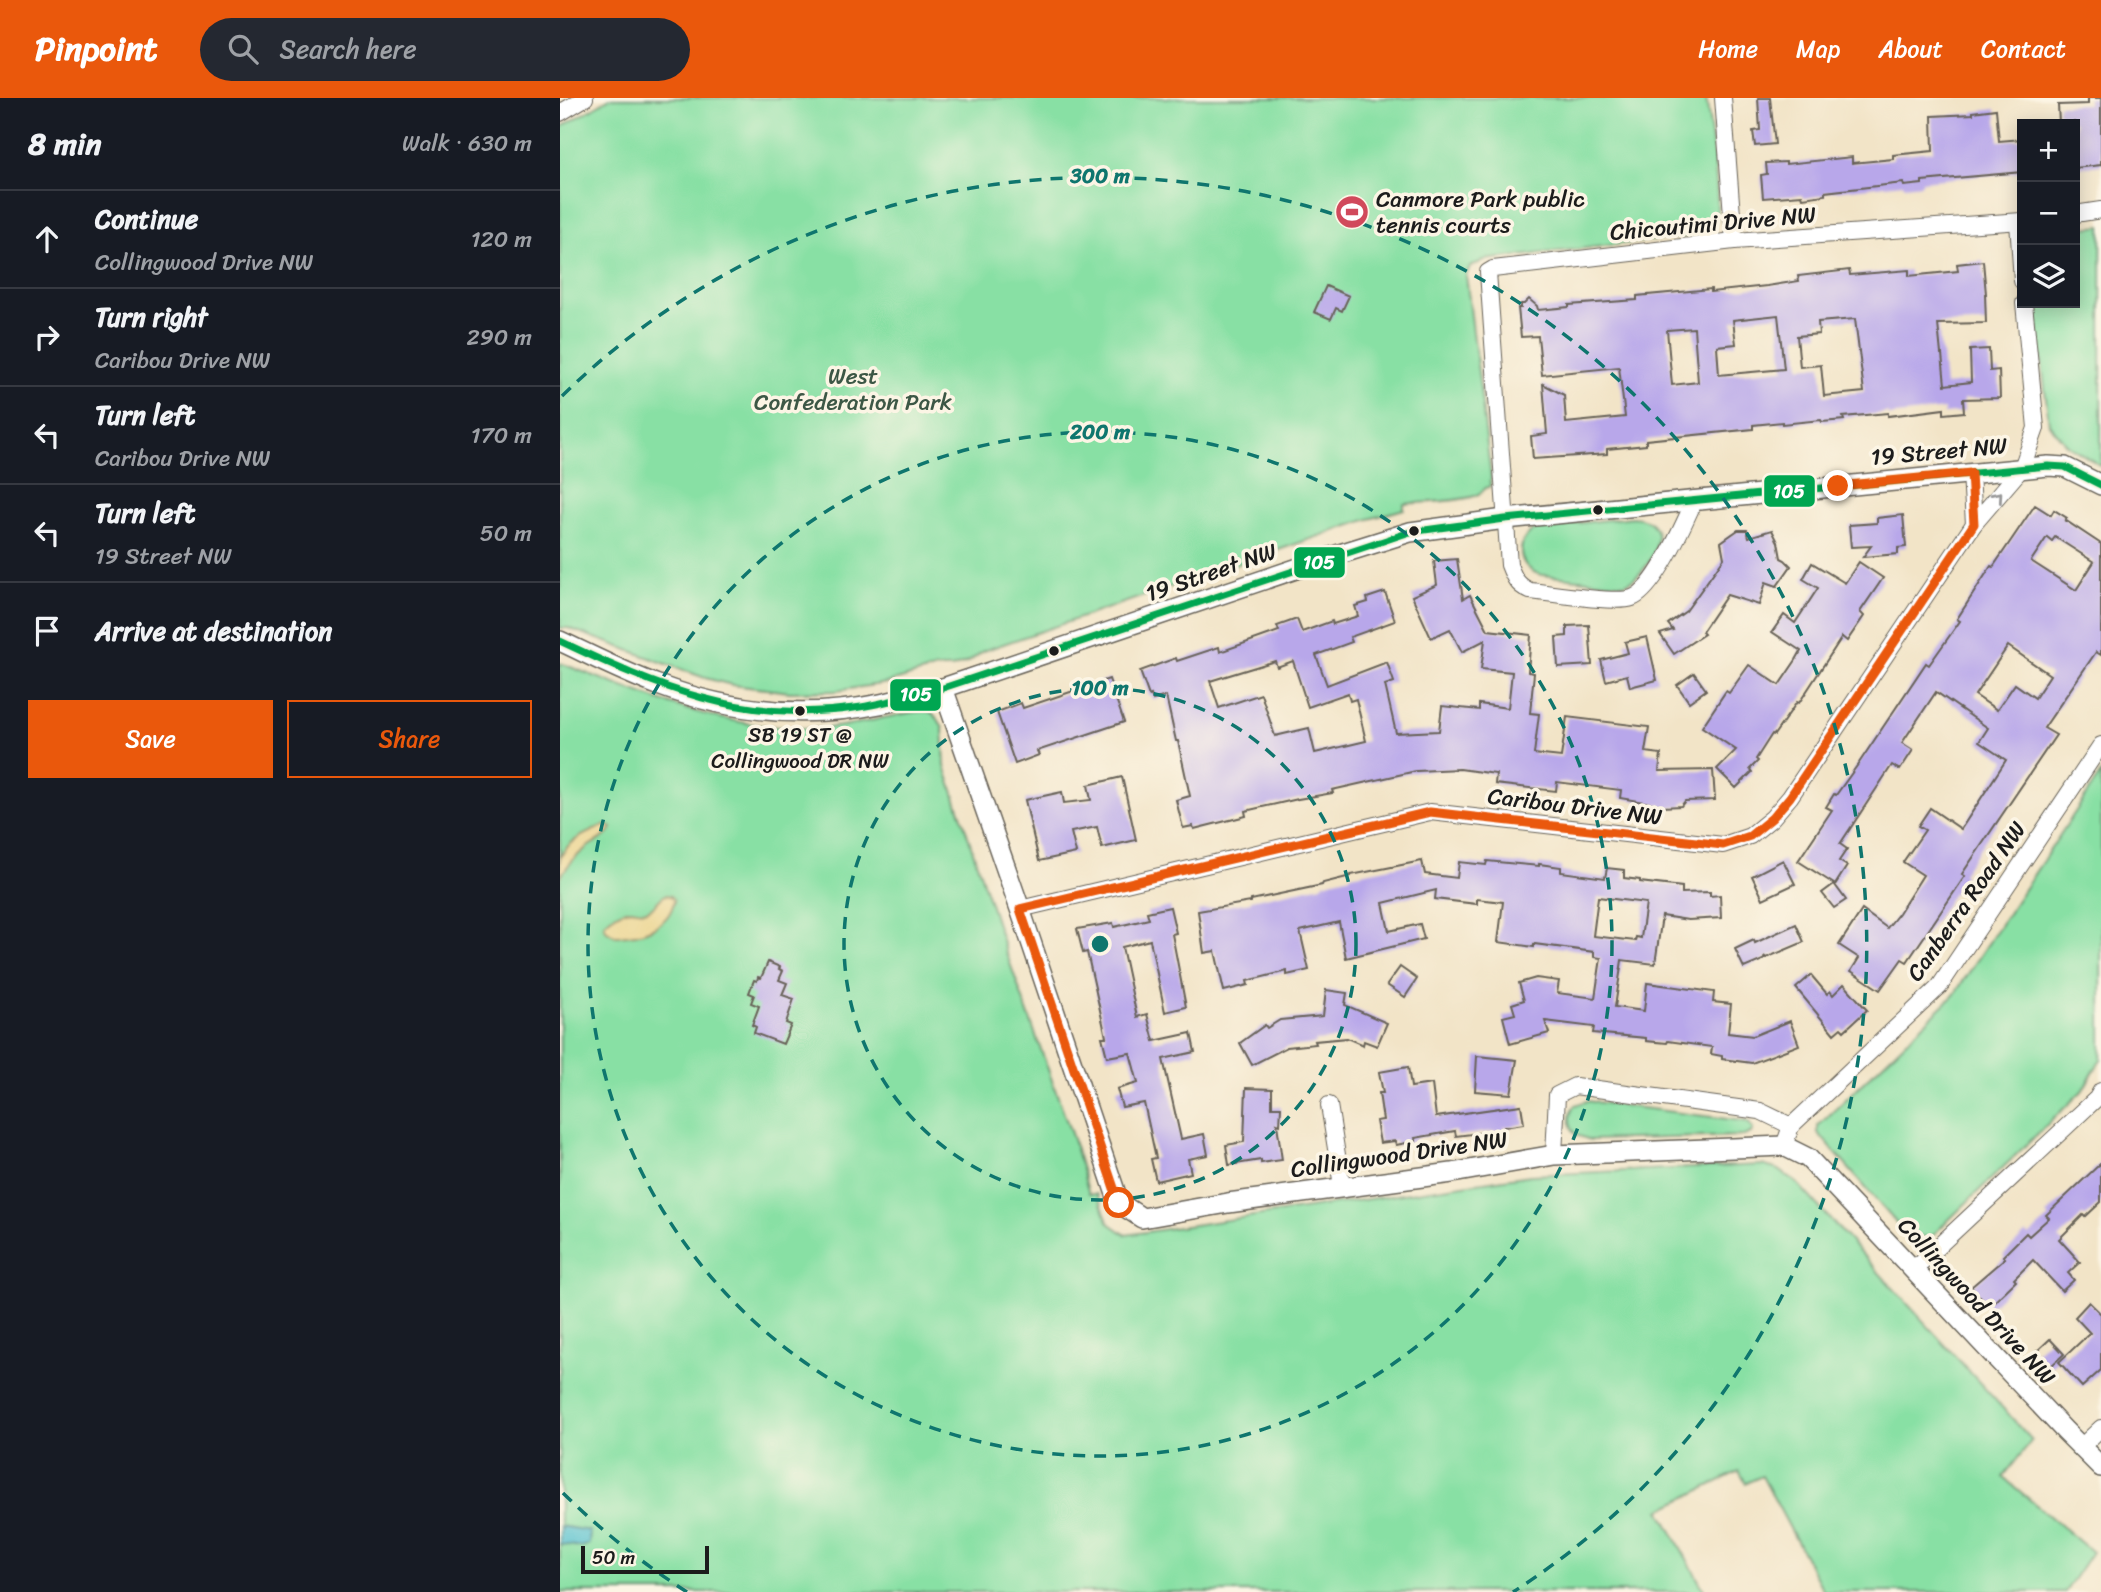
<!DOCTYPE html>
<meta charset="utf-8">
<style>
:root{--surface:#171b24;--page:#242831;--text:#f1f3f6;--muted:#9ea1a6;--line:#363941;--accent:#ea580c}
body{margin:0;font-family:Sriracha,sans-serif;background:var(--page);color:var(--text)}
.controls{position:absolute;right:21px;top:21px;display:grid;overflow:hidden;border-radius:0px;box-shadow:0 4px 18px #0003}
.controls button{width:63px;height:63px;display:grid;place-items:center;padding:0;border:0;border-bottom:2px solid var(--line);background:var(--surface);color:var(--text);font:35px sans-serif}
.scale{position:absolute;left:21px;bottom:18px;width:128px;box-sizing:border-box;padding-left:7px;border:4px solid #1c1c1c;border-top:0;font-size:19px;line-height:24px;white-space:nowrap;color:#1c1c1c;-webkit-text-stroke:5px #fcf5e5;paint-order:stroke}
.stop{position:absolute;width:21px;height:21px;margin:-16px;border:5px solid #ea580c;border-radius:50%;background:#fff}
.stop.end{background:#ea580c;border-color:#fff;box-shadow:0 2px 7px #0008}
.list{margin:0;padding:0;list-style:none}
h2{display:flex;justify-content:space-between;align-items:center;height:91px;margin:0;padding:0 28px;font-size:30px}
h2 small{font-size:23px;font-weight:400;color:var(--muted)}
.list li{display:grid;grid-template-columns:46px 1fr auto;gap:21px;align-items:center;box-sizing:border-box;height:98px;padding:0 28px;border-top:2px solid var(--line)}
.list b{display:block;font-size:26px;white-space:nowrap}
.list p{margin:0;font-size:23px;white-space:nowrap;color:var(--muted)}
.list em{font-size:23px;font-style:normal;color:var(--muted)}
.actions{display:flex;gap:14px;padding:21px 28px}
.actions a{flex:1;padding:16px 0;border:2px solid var(--accent);border-radius:0px;text-align:center;font-size:24px;color:var(--accent)}
.actions .main{background:var(--accent);color:#fff}
.icon{flex:none;width:38px;height:38px;fill:none;stroke:currentColor;stroke-width:2;stroke-linecap:round;stroke-linejoin:round}
.map{position:relative;flex:none;width:1541px;height:1494px;overflow:hidden}
header{display:flex;align-items:center;gap:42px;box-sizing:border-box;height:98px;padding:0 35px;background:var(--accent);color:#fff}
header strong{font-size:33px}
nav{display:flex;gap:38px;margin-inline-start:auto;font-size:24px}
.search{width:490px;height:63px;background:var(--page);display:flex;align-items:center;gap:18px;box-sizing:border-box;padding:0 24px;border-radius:38px;color:var(--muted);font-size:26px}
main{display:flex}
aside{flex:1;background:var(--surface)}
.map>svg:first-child{display:block}
</style>
<header>
<strong>Pinpoint</strong>
<div class="search"><svg class="icon" aria-label="search" viewBox="0 0 24 24"><circle cx="10" cy="10" r="6"/><path d="M15 15l6 6"/></svg>Search here</div>
<nav><a>Home</a><a>Map</a><a>About</a><a>Contact</a></nav>
</header>
<main>
<aside>
<h2>8 min<small>Walk · 630 m</small></h2>
<ul class="list">
<li><svg class="icon" aria-label="ahead" viewBox="0 0 24 24"><path d="M12 20V5M6 11l6-6 6 6"/></svg><div><b>Continue</b><p>Collingwood Drive NW</p></div><em>120 m</em></li>
<li><svg class="icon" aria-label="right" viewBox="0 0 24 24"><path d="M7 20v-9h11M14 6l5 5-5 5"/></svg><div><b>Turn right</b><p>Caribou Drive NW</p></div><em>290 m</em></li>
<li><svg class="icon" aria-label="left" viewBox="0 0 24 24"><path d="M17 20v-9H6M10 6l-5 5 5 5"/></svg><div><b>Turn left</b><p>Caribou Drive NW</p></div><em>170 m</em></li>
<li><svg class="icon" aria-label="left" viewBox="0 0 24 24"><path d="M17 20v-9H6M10 6l-5 5 5 5"/></svg><div><b>Turn left</b><p>19 Street NW</p></div><em>50 m</em></li>
<li><svg class="icon" aria-label="arrive" viewBox="0 0 24 24"><path d="M6 21V4h12l-3 4 3 4H6"/></svg><div><b>Arrive at destination</b></div></li>
</ul>
<div class="actions"><a class="main">Save</a><a>Share</a></div>
</aside>
<div class="map">
<svg width="1541" height="1494" viewBox="0 0 1541 1494">
<rect width="100%" height="100%" fill="#fcf5e5"/>
<filter id="ink" filterUnits="userSpaceOnUse"><feTurbulence type="fractalNoise" baseFrequency=".0143" numOctaves="2"/><feDisplacementMap in="SourceGraphic" scale="14" xChannelSelector="R" yChannelSelector="G"/><feConvolveMatrix kernelMatrix="1 2 1 2 8 2 1 2 1" color-interpolation-filters="sRGB"/></filter>
<filter id="wash" filterUnits="userSpaceOnUse"><feTurbulence type="fractalNoise" baseFrequency=".00686" numOctaves="4" result="noise"/><feDisplacementMap in="SourceGraphic" scale="28" xChannelSelector="R" yChannelSelector="G"/><feGaussianBlur stdDeviation="1.57" result="paint"/><feColorMatrix in="noise" values="0 0 0 0 0 0 0 0 0 0 0 0 0 0 0 0 0 1.4 0 .05"/><feComposite in="paint" operator="in"/></filter>
<g filter="url(#wash)">
<rect width="100%" height="100%" fill="#f2e4c7"/>
<g fill="#88e0a4" stroke="#527e60" stroke-width="2">
<path d="M50 0H1146C1149 22 1163 112 1155 126 1149 135 1141 136 1131 138L924 162 910 169 906 177 931 379 930 388C924 390 922 394 917 397 903 404 861 404 844 406V411L809 421 423 553 410 563 392 570H377L327 585 276 593 230 594 172 587 145 580 8 530H0V30Z"/>
<polygon points="1541,128 1541,368 1506,346 1489,326 1475,205 1515,205 1515,131"/>
<path d="M1072 419C1119 421 1091 476 1064 486L982 477C956 471 954 441 977 430Z"/>
<path d="M0 565C87 598 169 635 264 630 299 628 331 616 365 613L372 615 378 621 383 630 385 668 446 854 513 1041 529 1096H537L549 1125 566 1137 971 1077 1202 1067 1219 1072 1237 1085 1472 1342 1443 1379 1532 1454 1505 1494H1264L1202 1378 1186 1385 1179 1373 1100 1412 1145 1494H0Z"/>
<polygon points="1541,675 1541,961 1522,993 1370,1140 1344,1134 1258,1035 1258,1028 1394,897"/>
<path d="M1027 1003 1183 1023 1188 1024 1193 1031 1191 1035 1184 1038 1030 1042 1016 1037C1009 1027 1007 1018 1015 1007Z"/>
</g>
<g fill="#eeda9e" stroke="#857b5d" stroke-width="2">
<path d="M46 727 52 730C47 740 37 742 29 748 18 756 7 768 0 779 0 774 0 766 0 761 6 742 30 734 46 727Z"/>
<path d="M105 797 111 798 114 802C112 824 87 836 67 837 64 837 60 838 56 838 52 837 49 834 46 832L44 826C51 819 60 812 70 811 76 811 81 814 87 812 95 810 98 801 105 797Z"/>
</g>
<polygon fill="#57c2d0" stroke="#3a6f76" stroke-width="2" points="0,1428 30,1433 29,1446 21,1449 0,1446"/>
<g id="blocks">
<g fill="#b8a7ea" fill-rule="evenodd">
<polygon points="1198,0 1210,0 1215,46 1195,48 1193,33 1200,32"/>
<polygon points="1528,0 1541,0 1541,67 1515,70 1515,24 1499,25 1498,7 1528,6"/>
<polygon points="1436,11 1439,43 1462,41 1462,74 1362,83 1362,86 1344,88 1343,85 1265,94 1265,97 1243,100 1242,97 1203,100 1201,77 1207,76 1206,65 1226,64 1226,66 1292,59 1292,65 1333,61 1333,57 1373,53 1372,18 1413,16 1413,14"/>
<path d="M1423 163 1426 196H1425L1426 225 1378 226 1381 256H1382L1385 287 1411 284 1410 252 1429 251 1430 273 1439 272 1440 300 1403 301 1404 314 1384 316V311L1328 318V315L1283 319 1284 322 1262 324 1261 322 1222 326V324L1193 327V331L1086 342V347L1047 351V356L973 361 971 338 987 336 983 286 1004 297 1006 325 1065 319 1059 269 982 277 978 238 961 239 958 210H961V206H964L969 201 977 208 978 212 1009 209V207L1077 202V198L1151 191V194L1207 188 1239 183 1238 178 1289 172 1290 177 1349 172V178L1398 173 1397 166ZM1218 217 1224 271 1159 277 1157 248 1176 246 1173 222ZM1295 221 1304 294 1264 298 1261 267 1240 269 1237 238 1259 236 1258 224ZM1134 230 1138 284 1112 287 1107 232Z"/>
<polygon points="766,188 789,198 782,213 776,210 771,221 754,214"/>
<path d="M1475 407 1491 417 1494 412 1507 420 1505 422 1541 446V557L1536 554 1484 630 1496 637 1402 776 1405 778 1347 864 1342 861 1320 892 1291 873 1299 860 1279 847 1302 812 1327 830 1339 815 1363 777 1343 764 1365 732 1358 728 1370 710 1401 731 1446 662 1419 644 1428 630 1376 594 1342 645 1353 652 1340 672 1332 667 1280 746 1287 751 1279 763 1287 768 1275 787 1286 802 1274 810 1262 795 1274 786 1238 763 1272 712 1266 709 1274 696 1276 697 1299 665 1366 565 1369 567 1400 523 1397 521 1431 468 1433 469ZM1487 439 1492 443 1495 439 1534 464 1516 492 1471 463ZM1448 548 1490 577 1475 600 1455 586 1437 612 1415 597Z"/>
<polygon points="1343,417 1346,449 1338,450 1338,456 1303,459 1311,448 1291,449 1289,427 1317,425 1317,420"/>
<polygon points="1178,432 1187,432 1189,439 1212,432 1218,444 1221,460 1225,462 1231,468 1217,488 1206,484 1199,507 1167,497 1142,534 1144,536 1114,556 1100,536 1113,532 1108,526 1126,513 1164,460 1161,444"/>
<path d="M897 461 903 501 910 497 928 532 971 537 968 574 974 575 970 615 979 616 974 656 1001 659 1007 619 1089 629 1085 654 1101 656 1099 673 1153 672 1155 702 1125 703 1121 708 1102 709V707L1060 700 1061 692 997 684 996 693 935 686 936 676 900 671 856 673 772 692 773 695 738 701 685 713 686 718 634 731 633 728 623 730 616 702 630 698 618 643H616L606 598 593 602 591 597 589 598 580 573 616 560 617 563 659 549 660 554 719 533 717 528 737 521 742 534 772 523 773 526 798 518 795 508 808 504 807 500 825 494 835 523 790 539 792 544 756 557 767 587 827 564 834 584 825 587 836 635 879 633 882 608 919 612V606L948 610 952 574 921 571 925 542 902 554 890 531 871 540 852 498 877 487 874 463ZM715 563 717 569 733 563 748 609 788 595 790 603 796 601 806 643 755 655 749 630 715 638 701 596 659 610 650 583Z"/>
<polygon points="1299,464 1323,480 1300,514 1304,518 1287,543 1282,539 1239,605 1237,604 1214,637 1212,636 1196,661 1198,663 1190,671 1192,674 1176,690 1157,671 1176,652 1142,629 1166,593 1169,595 1189,567 1219,587 1236,562 1241,553 1212,534 1224,517 1235,525 1258,490 1243,481 1252,465 1285,485"/>
<polygon points="1029,527 1032,567 998,569 996,539 1007,538 1007,528"/>
<polygon points="1087,539 1097,582 1070,589 1067,577 1046,583 1041,562 1068,555 1065,544"/>
<polygon points="1134,575 1146,592 1129,604 1117,587"/>
<polygon points="549,581 564,624 477,653 479,657 455,666 437,614 461,605 463,610"/>
<polygon points="562,679 576,742 542,750 537,729 511,734 516,755 479,763 465,702 502,694 504,705 531,702 528,687"/>
<polygon points="1223,762 1235,786 1203,801 1192,778"/>
<path d="M862 763 865 776 897 780 899 764 926 767 927 763 979 768V766L1001 769V774L1045 780 1047 770 1064 772V780L1080 782V784L1122 789V795L1150 794V798L1160 797 1161 820 1128 822 1102 818 1095 866 1062 862 1055 909 1084 913 1087 885 1154 894 1153 904 1171 906 1168 935 1193 938 1230 923 1239 947 1192 965 1162 961V958L1151 956 1152 949 1108 943 1107 945 1086 943V940L1033 935 1034 929 985 923 989 935 950 946 943 919 955 916 952 906 964 902 959 885 976 880 999 883 997 895 1035 900 1041 860 1034 859V854L974 846V849L938 844 943 804 917 801V806L875 801 876 792 823 805 829 833 860 826 864 841 786 860 779 824 740 833 749 872 727 877V873L687 883 688 887 664 893 655 853 644 855 638 813 691 804V802L762 787 763 785 791 778V777ZM1038 799 1086 805 1081 840 1076 839 1075 843 1033 838Z"/>
<polygon points="610,809 616,835 612,836 626,909 605,914 590,842 562,849 577,919 587,916 594,943 631,935 635,954 603,961 621,1041 644,1036 648,1057 628,1061 631,1075 596,1083 591,1061 596,1060 584,1005 562,1009 557,991 578,985 570,955 547,959 542,939 546,939 527,854 523,855 517,831 553,825 554,829 589,821 587,814"/>
<polygon points="1236,826 1244,844 1206,860 1204,858 1205,860 1203,862 1184,870 1175,851 1194,842 1195,845"/>
<polygon points="208,864 220,869 219,871 223,873 219,882 227,885 222,897 234,901 226,925 231,927 223,946 194,935 196,929 192,927 199,908 191,905 194,897 189,895 194,882 197,883 198,879 201,880"/>
<polygon points="840,869 857,881 845,899 827,887"/>
<polygon points="1251,877 1267,896 1270,893 1273,897 1284,886 1307,912 1284,933 1281,930 1274,936 1236,890"/>
<polygon points="766,892 787,895 785,907 827,925 817,948 804,943 803,947 787,940 755,943 756,946 727,949 692,967 680,945 705,927 707,930 720,922 763,918"/>
<polygon points="917,958 957,962 951,996 915,993"/>
<polygon points="848,969 851,989 872,986 876,1019 961,1007 964,1026 944,1029 944,1032 896,1038 895,1033 855,1040 856,1043 836,1047 835,1043 820,1045 816,1023 823,1022 819,995 823,995 819,974"/>
<polygon points="686,990 712,991 712,1009 721,1009 720,1027 717,1026 722,1062 701,1065 701,1062 669,1067 666,1047 684,1044"/>
<polygon points="1541,1065 1541,1104 1525,1119 1523,1117 1499,1141 1520,1164 1508,1175 1514,1182 1502,1193 1473,1162 1454,1181 1456,1183 1429,1209 1411,1189 1445,1160 1443,1158 1466,1135 1469,1138 1489,1120 1486,1117"/>
<polygon points="1529,1204 1541,1216 1541,1272 1522,1289 1499,1264 1530,1235 1515,1219"/>
<polygon points="1490,1241 1504,1256 1490,1269 1476,1254"/>
</g>
</g>
</g>
<g filter="url(#ink)">
<use href="#blocks" fill-opacity="0" stroke="#676258" stroke-width="2"/>
<g fill="none" stroke-linecap="round" stroke-linejoin="round">
<g stroke="#676258" stroke-width="18">
<g id="minor">
<polyline points="1163,0 1174,143"/>
<polyline points="0,15 25,0"/>
<polyline points="1515,116 1541,112"/>
<polyline points="1458,124 1462,183"/>
<polyline points="1411,375 1414,426"/>
<path d="M1135 401C1125 424 1095 492 1072 500 1056 506 990 495 970 493 957 487 954 480 949 467L928 174 933 171 1174 143 1462 123"/>
<polyline points="460,811 870,714 1163,747 1190,738 1212,720 1230,699 1414,426 1462,370 1476,330 1464,205"/>
<polyline points="769,1007 782,1088"/>
<polyline points="1224,1048 1231,1028 1379,889 1541,647"/>
<polyline points="994,1057 997,997 1015,988 1200,1013 1231,1028"/>
<polyline points="1354,1171 1537,1000 1541,993"/>
<polyline points="1521,1349 1541,1330"/>
</g>
</g>
<g stroke="#676258" stroke-width="22">
<g id="tertiary">
<path d="M0 543C32 558 65 575 98 587 170 614 245 621 320 606 341 602 362 595 383 590L783 455 850 434 945 421 1488 368 1505 369 1541 387"/>
<polyline points="383,590 460,811 559,1105 582,1120 668,1105 892,1075 994,1057 1224,1048 1248,1060 1505,1333 1541,1369"/>
</g>
</g>
<use href="#minor" stroke="#fff" stroke-width="16"/>
<use href="#tertiary" stroke="#fff" stroke-width="19"/>
<g stroke="#fcf5e5" stroke-width="12">
<path id="bus-1" d="M0 543C97 589 183 626 294 610 324 606 353 597 383 590L850 434 945 421 1488 368 1505 369 1541 387"/>
</g>
<use href="#bus-1" stroke="#00a651" stroke-width="7"/>
</g>
<defs><path id="oneway-chevron" d="M-2-3.5L2.5 0L-2 3.5" fill="none" stroke-width="1.6" stroke-linecap="round" stroke-linejoin="round" transform="scale(1.75)"/></defs>
<use stroke="#999" href="#oneway-chevron" transform="translate(1438 398) rotate(-49)"/>
</g>
<g fill="none" stroke-linecap="round" stroke-linejoin="round" filter="url(#ink)">
<polyline stroke="#ea580c" stroke-width="9" points="559,1105 460,811 870,714 1163,747 1190,738 1212,720 1230,699 1414,426 1411,375 1278,388"/>
</g>
<g fill="none" stroke="#0f766e" stroke-width="3.5" stroke-dasharray="12 9">
<circle cx="540" cy="846" r="256"/>
<circle cx="540" cy="846" r="512"/>
<path d="M127 1494A768 768 0 0 1 2 1394M2 298A768 768 0 1 1 953 1494"/>
</g>
<defs>
<g id="stadium-disc" transform="scale(1.75)"><circle r="9.5" fill="#d1495b" stroke="#fcf5e5"/><path d="M0-5a6.5 5 0 1 0 0 10a6.5 5 0 1 0 0-10ZM-3.5-1.8h7v3.6h-7Z" fill="#fff"/></g>
</defs>
<g fill-rule="evenodd">
<use href="#stadium-disc" x="792" y="114"/>
</g>
<g fill="#1c1c1c" stroke="#fcf5e5" stroke-width="2.5">
<circle cx="1038" cy="412" r="6"/>
<circle cx="854" cy="433" r="6"/>
<circle cx="494" cy="553" r="6"/>
<circle cx="240" cy="613" r="6"/>
</g>
<g text-anchor="middle" stroke-width="7" stroke-linejoin="round" paint-order="stroke">
<g font-size="21" fill="#1c1c1c" stroke="#fcf5e5">
<text x="240" y="644">SB 19 ST @<tspan x="240" dy="26">Collingwood DR NW</tspan></text>
</g>
<g font-size="23" fill="#1c1c1c" stroke="#fcf5e5" text-anchor="start">
<text x="816" y="109">Canmore Park public<tspan x="816" dy="26">tennis courts</tspan></text>
</g>
<g font-size="23" fill="#1c1c1c" stroke="#fcf5e5">
<text transform="translate(1153 125) rotate(-5)" y="8">Chicoutimi Drive NW</text>
<text transform="translate(1379 353) rotate(-5)" y="8">19 Street NW</text>
<text transform="translate(651 474) rotate(-19)" y="8">19 Street NW</text>
<text transform="translate(1015 708) rotate(7)" y="8">Caribou Drive NW</text>
<text transform="translate(1406 803) rotate(-55)" y="8">Canberra Road NW</text>
<text transform="translate(839 1056) rotate(-8)" y="8">Collingwood Drive NW</text>
<text transform="translate(1417 1203) rotate(47)" y="8">Collingwood Drive NW</text>
</g>
<g font-size="23" fill="#3c5745" stroke="#fcf5e5">
<text x="293" y="286">West<tspan x="293" dy="26">Confederation Park</tspan></text>
</g>
</g>
<circle cx="540" cy="846" r="10" fill="#0f766e" stroke="#fcf5e5" stroke-width="3.5"/>
<g font-size="21" text-anchor="middle" font-weight="bold" fill="#0f766e" stroke="#fcf5e5" stroke-width="7" stroke-linejoin="round" paint-order="stroke">
<text x="540" y="85">300 m</text>
<text x="540" y="341">200 m</text>
<text x="540" y="597">100 m</text>
</g>
<g stroke="#fcf5e5" stroke-width="2.5">
<rect x="1203" y="376" width="53" height="34" rx="7" fill="#00a651"/>
<rect x="733" y="448" width="53" height="33" rx="7" fill="#00a651"/>
<rect x="329" y="580" width="53" height="34" rx="7" fill="#00a651"/>
</g>
<g font-size="19" text-anchor="middle" font-weight="bold" fill="#fff">
<text x="1229" y="400">105</text>
<text x="759" y="471">105</text>
<text x="356" y="603">105</text>
</g>
</svg>
<div class="controls">
<button>+</button>
<button>−</button>
<button><svg class="icon" aria-label="layers" viewBox="0 0 24 24"><path d="M12 4l9 5-9 5-9-5zM3 14l9 5 9-5"/></svg></button>
</div>
<div class="scale">50 m</div>
<div class="stop" style="left:559px;top:1105px"></div>
<div class="stop end" style="left:1278px;top:388px"></div>
</div>
</main>
